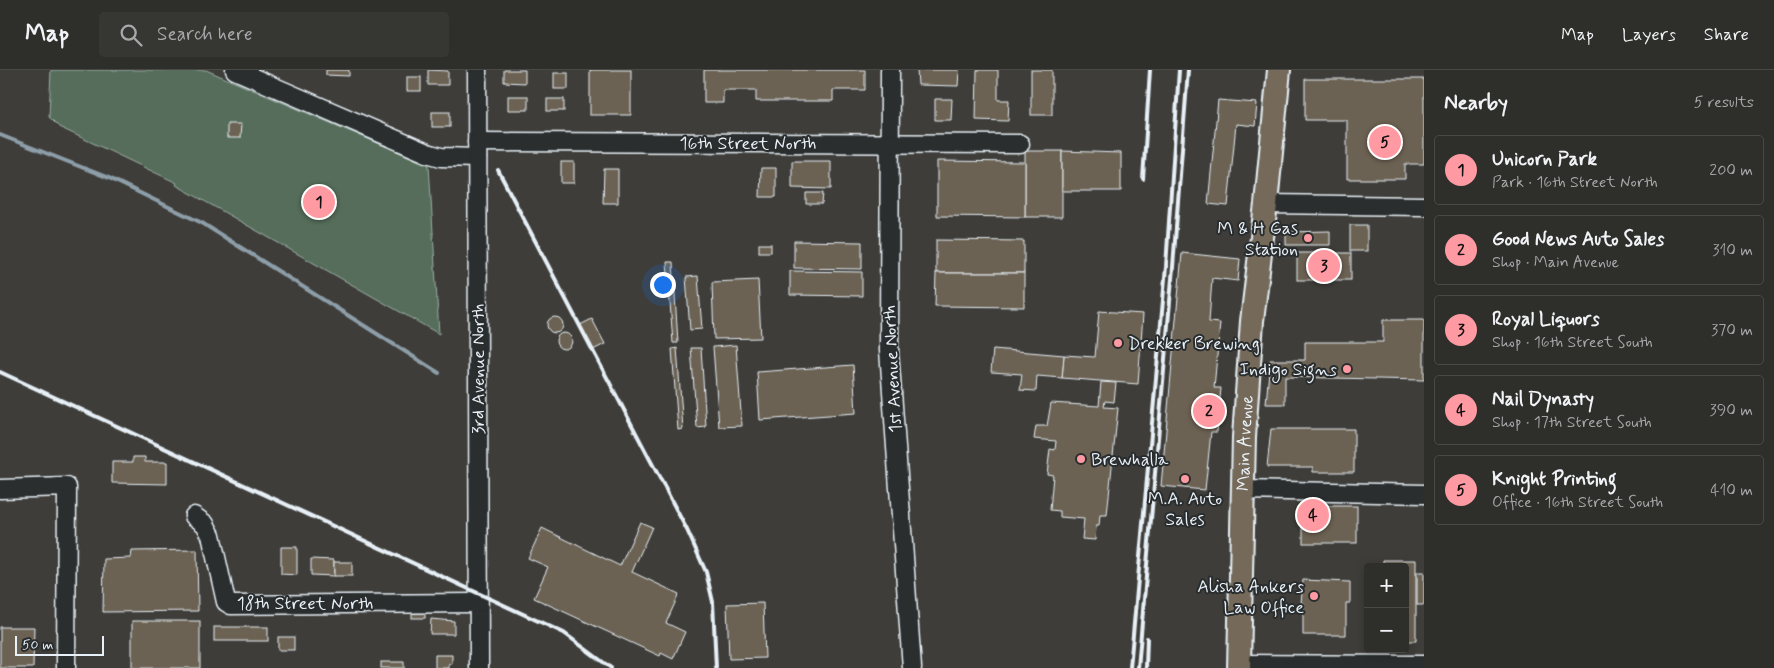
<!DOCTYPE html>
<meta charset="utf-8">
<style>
:root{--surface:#2e2e2b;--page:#363633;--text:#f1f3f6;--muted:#a7a8a9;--line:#494a47;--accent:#ff9aa2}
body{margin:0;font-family:Mynerve,sans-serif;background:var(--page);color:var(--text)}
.controls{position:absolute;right:15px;bottom:15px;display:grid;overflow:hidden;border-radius:5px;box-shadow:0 2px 8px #0003}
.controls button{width:45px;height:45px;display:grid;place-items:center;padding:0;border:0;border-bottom:1px solid var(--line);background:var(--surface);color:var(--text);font:25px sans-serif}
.scale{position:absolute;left:15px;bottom:12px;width:89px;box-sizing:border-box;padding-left:5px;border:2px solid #e8f1f8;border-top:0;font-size:14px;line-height:18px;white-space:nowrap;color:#e8f1f8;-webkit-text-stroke:4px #2a2d2e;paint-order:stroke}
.you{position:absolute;left:662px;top:214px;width:18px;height:18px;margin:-12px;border:4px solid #fff;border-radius:50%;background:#1a73e8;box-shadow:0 0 0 8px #1a73e833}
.badge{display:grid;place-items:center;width:32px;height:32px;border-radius:50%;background:var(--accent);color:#111;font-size:16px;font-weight:700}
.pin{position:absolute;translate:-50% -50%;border:2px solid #fff;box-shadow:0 1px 5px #0006}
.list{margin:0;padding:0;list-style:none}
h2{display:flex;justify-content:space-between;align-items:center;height:65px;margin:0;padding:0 20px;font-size:21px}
h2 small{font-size:16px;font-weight:400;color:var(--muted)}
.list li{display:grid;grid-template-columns:32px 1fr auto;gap:15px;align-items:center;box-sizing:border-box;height:70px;margin:0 10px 10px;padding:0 10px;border:1px solid var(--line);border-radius:5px}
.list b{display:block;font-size:19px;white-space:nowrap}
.list p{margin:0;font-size:16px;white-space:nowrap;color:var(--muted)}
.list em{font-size:16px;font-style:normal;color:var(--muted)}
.icon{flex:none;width:28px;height:28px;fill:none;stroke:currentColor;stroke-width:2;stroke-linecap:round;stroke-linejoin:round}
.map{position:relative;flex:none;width:1424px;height:598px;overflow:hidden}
header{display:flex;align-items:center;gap:30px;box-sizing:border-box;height:70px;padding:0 25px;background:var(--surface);border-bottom:1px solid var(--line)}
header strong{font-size:24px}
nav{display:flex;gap:28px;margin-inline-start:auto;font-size:18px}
.search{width:350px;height:45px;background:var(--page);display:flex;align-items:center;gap:12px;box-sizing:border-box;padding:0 18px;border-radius:5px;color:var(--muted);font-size:19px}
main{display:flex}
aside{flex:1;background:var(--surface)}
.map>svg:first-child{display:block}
</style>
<header>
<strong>Map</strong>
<div class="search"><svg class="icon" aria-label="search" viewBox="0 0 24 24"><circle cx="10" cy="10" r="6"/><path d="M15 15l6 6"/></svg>Search here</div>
<nav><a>Map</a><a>Layers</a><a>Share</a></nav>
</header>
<main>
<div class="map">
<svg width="1424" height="598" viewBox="0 0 1424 598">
<rect width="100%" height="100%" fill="#3e3d39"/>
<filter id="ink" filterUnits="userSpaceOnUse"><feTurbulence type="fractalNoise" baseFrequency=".02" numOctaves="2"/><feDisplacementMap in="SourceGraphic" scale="10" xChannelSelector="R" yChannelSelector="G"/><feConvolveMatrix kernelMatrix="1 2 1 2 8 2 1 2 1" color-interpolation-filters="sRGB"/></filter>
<g filter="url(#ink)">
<polygon fill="#556d5a" stroke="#9eafa9" points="51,0 206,0 429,95 439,264 176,115 177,113 59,57 49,47"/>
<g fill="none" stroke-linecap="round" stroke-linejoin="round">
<polyline stroke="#8e9faa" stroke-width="4" points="0,65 109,108 202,153 439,303"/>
</g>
<g fill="#6c6253" stroke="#e8f1f8">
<polygon points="326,0 349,0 349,6 326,5"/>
<polygon points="428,0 448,1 448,15 428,15"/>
<polygon points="504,0 525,0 525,13 504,12"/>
<rect x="590" y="0" width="41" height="45"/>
<polygon points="704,0 865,0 865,20 833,20 833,31 756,31 756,20 723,20 723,33 704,33"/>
<polygon points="917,0 959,0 958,16 918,15"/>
<polygon points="977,0 998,0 998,30 1009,30 1008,51 976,50"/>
<rect x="1031" y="0" width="21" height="45"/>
<rect x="554" y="3" width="14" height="16"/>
<rect x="407" y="7" width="14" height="14"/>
<polygon points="1305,9 1424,9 1424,94 1405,94 1405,109 1347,109 1347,50 1305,50"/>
<rect x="508" y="26" width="20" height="14"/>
<rect x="547" y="29" width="17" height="12"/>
<polygon points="935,29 952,29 951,50 935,50"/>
<polygon points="1218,30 1257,33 1255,56 1236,54 1228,136 1208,134"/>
<rect x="432" y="42" width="18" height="15"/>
<polygon points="227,54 241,54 240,68 227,68"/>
<rect x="1025" y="81" width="37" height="66"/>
<polygon points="1062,81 1121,83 1121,121 1062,121"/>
<polygon points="792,91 831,91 831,119 792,118"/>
<polygon points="937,91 1025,92 1025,147 937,146"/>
<rect x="561" y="92" width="13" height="21"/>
<polygon points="761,98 776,98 776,127 760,127"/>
<polygon points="604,99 618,99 618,133 603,133"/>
<polygon points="806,123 823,123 822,134 806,134"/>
<rect x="1350" y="155" width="17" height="26"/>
<polygon points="1330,161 1330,175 1286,175 1286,162"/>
<polygon points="936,170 1024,171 1024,203 936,203"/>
<polygon points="794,171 862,172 862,199 794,198"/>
<rect x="759" y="174" width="12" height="8"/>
<polygon points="1182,183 1240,189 1238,211 1212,208 1209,252 1220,253 1214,318 1221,318 1217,362 1211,362 1205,420 1161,416"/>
<rect x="1297" y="183" width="54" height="27"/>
<polygon points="667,192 673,192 678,273 673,273"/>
<polygon points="790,201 862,202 862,226 790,225"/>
<polygon points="936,203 1024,203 1024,237 935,236"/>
<polygon points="698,206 702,259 690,260 686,207"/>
<polygon points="758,210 761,268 714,269 712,212"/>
<polygon points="1099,241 1143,244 1138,314 1062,308 1064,285 1095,287"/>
<circle cx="555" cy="255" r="8"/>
<polygon points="592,249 605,274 593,280 580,255"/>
<polygon points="1383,250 1424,250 1424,310 1285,307 1285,334 1266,334 1270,290 1305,290 1305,272 1383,272"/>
<circle cx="564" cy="271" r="8"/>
<polygon points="736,275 742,356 719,357 713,277"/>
<polygon points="677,278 683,359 678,360 672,279"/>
<polygon points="691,278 701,278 706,357 697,358"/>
<polygon points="993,279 1064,285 1062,308 1037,306 1036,321 1020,320 1022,304 991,302"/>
<polygon points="853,295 856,343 760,350 757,302"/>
<polygon points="1101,312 1116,313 1114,332 1105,331 1104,337 1118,338 1107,445 1100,445 1099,456 1096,456 1095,470 1082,469 1084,449 1060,447 1060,441 1050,440 1053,405 1047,404 1050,379 1055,380 1056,371 1034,369 1036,356 1047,356 1051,333 1099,336"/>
<polygon points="1271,359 1354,359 1354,402 1313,402 1313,397 1267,397"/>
<polygon points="133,387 145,387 145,392 167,392 167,414 112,413 112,392 133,392"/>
<rect x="1303" y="436" width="54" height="37"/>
<polygon points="640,452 652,457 632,502 679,524 666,553 685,562 673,589 661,583 660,586 534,528 548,497 528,488 542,458 620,496"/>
<polygon points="281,477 297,477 297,505 281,504"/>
<polygon points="197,480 198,541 103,542 104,489 131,488 132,481"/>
<polygon points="311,489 334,490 334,506 311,505"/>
<polygon points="1383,490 1416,490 1416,571 1405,571 1405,497 1383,497"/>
<rect x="334" y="492" width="18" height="14"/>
<rect x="1417" y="502" width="7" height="33"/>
<polygon points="1303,510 1350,512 1350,533 1346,533 1346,565 1303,565 1303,533 1301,533"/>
<polygon points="763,533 765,588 729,589 727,534"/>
<rect x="412" y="540" width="13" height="8"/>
<polygon points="431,549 454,551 454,564 430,564"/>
<rect x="132" y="551" width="68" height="47"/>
<polygon points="0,557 34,557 33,598 0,598"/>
<rect x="214" y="557" width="54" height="14"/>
<rect x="278" y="567" width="16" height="13"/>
<polygon points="435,585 452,585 452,594 449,594 449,598 435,598"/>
<rect x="381" y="592" width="23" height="6"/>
</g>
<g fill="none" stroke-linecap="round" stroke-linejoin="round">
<g stroke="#e8f1f8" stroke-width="21">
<g id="minor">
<polyline points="235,0 427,83 441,87 477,88"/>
<polyline points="477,0 479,598"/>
<polyline points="890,0 889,280 912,598"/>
<polyline points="477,72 1020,74"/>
<polyline points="1266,134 1424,136"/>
<polyline points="0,419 67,417 66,598"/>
<polyline points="1242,420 1424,424"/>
<polyline points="194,446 205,454 211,465 226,532 231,535 478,533"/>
<polyline points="1239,594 1424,595"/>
</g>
</g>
<g stroke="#e8f1f8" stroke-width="26">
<g id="major">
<path id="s1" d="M1239 598 1244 367 1252 251 1266 134 1279 0"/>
</g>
</g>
<use href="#minor" stroke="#2a2d2e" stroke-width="18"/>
<use href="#major" stroke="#746a5a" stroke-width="22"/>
<g stroke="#e8f1f8" stroke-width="4">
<polyline points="498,100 687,460 706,502 713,532 716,598"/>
<polyline points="1143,109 1150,0"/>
<polyline points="0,302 564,563 611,598"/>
<polyline points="1130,598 1166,197 1179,0"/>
<polyline points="1138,598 1173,197 1188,0"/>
<polyline points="1146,598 1147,568"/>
</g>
</g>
</g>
<g fill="#ff9aa2" stroke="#2a2d2e" stroke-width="2">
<circle cx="1308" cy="168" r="5"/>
<circle cx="1118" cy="273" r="5"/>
<circle cx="1347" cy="299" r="5"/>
<circle cx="1081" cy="389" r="5"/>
<circle cx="1185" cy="409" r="5"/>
<circle cx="1314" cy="526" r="5"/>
</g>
<g text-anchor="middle" stroke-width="4" stroke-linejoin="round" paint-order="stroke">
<g font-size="18" fill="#e8f1f8" stroke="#2a2d2e">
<text x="748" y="79">16th Street North</text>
<text transform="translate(478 299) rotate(-90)" y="6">3rd Avenue North</text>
<text transform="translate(892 299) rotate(-93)" y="6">1st Avenue North</text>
<text dy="6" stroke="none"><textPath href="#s1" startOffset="225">Main Avenue</textPath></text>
<text x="305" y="539">18th Street North</text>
</g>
<g font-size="18" fill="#e8f1f8" stroke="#2a2d2e" text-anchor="end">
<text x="1298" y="164">M &amp; H Gas<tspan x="1298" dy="21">Station</tspan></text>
<text x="1128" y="279" text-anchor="start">Drekker Brewing</text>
<text x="1337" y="305">Indigo Signs</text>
<text x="1091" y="395" text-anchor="start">Brewhalla</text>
<text x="1185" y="434" text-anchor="middle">M.A. Auto<tspan x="1185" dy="21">Sales</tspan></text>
<text x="1304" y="522">Alisha Ankers<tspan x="1304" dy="21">Law Office</tspan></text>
</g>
</g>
</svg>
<div class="controls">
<button>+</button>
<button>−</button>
</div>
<div class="scale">50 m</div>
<div class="you"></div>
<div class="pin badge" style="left:319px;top:132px">1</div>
<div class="pin badge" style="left:1209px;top:341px">2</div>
<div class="pin badge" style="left:1324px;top:196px">3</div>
<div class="pin badge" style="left:1313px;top:445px">4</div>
<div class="pin badge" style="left:1385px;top:72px">5</div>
</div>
<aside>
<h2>Nearby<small>5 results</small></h2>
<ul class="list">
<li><span class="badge">1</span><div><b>Unicorn Park</b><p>Park · 16th Street North</p></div><em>200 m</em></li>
<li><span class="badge">2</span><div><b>Good News Auto Sales</b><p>Shop · Main Avenue</p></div><em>310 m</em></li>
<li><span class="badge">3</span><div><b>Royal Liquors</b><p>Shop · 16th Street South</p></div><em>370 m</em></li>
<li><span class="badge">4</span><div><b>Nail Dynasty</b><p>Shop · 17th Street South</p></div><em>390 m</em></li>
<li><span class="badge">5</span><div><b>Knight Printing</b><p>Office · 16th Street South</p></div><em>410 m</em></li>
</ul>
</aside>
</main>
